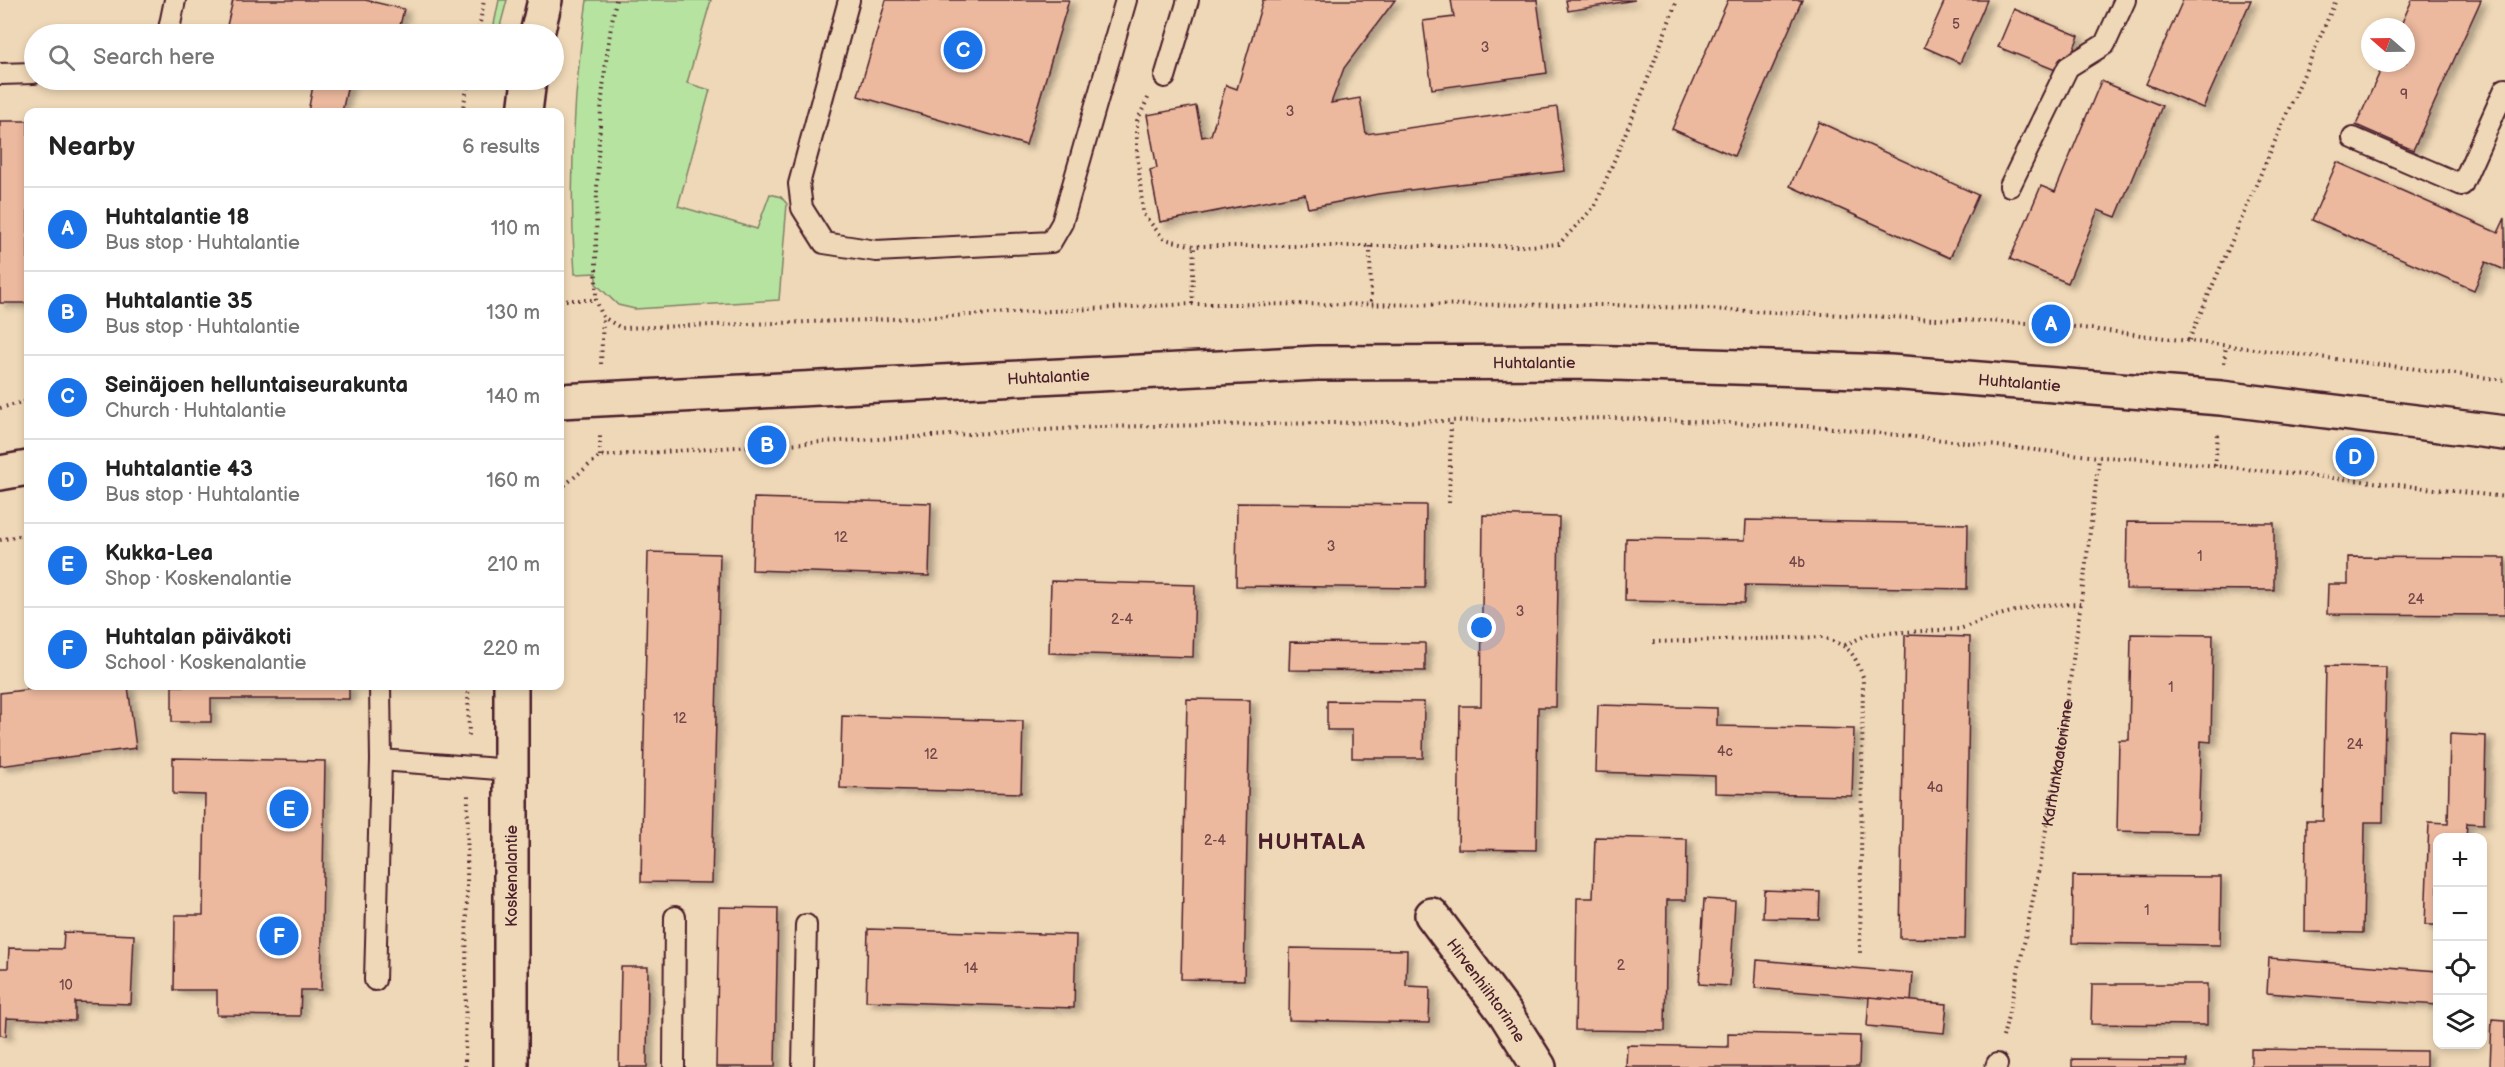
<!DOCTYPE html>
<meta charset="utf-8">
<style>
:root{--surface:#fff;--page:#f2f2f2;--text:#222;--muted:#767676;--line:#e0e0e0;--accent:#1a73e8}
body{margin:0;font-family:"Balsamiq Sans",sans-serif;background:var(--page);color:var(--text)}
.controls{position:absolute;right:18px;bottom:18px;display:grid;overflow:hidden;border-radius:12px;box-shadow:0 3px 9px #0003}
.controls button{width:54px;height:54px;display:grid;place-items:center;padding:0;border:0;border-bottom:2px solid var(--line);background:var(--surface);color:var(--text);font:30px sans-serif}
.compass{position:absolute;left:2361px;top:18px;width:54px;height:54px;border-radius:50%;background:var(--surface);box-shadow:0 3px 9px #0003;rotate:290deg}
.you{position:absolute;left:1482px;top:628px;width:21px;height:21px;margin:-15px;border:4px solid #fff;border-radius:50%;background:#1a73e8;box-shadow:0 0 0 9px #1a73e833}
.badge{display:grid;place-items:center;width:39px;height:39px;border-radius:50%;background:var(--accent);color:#fff;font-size:20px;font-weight:700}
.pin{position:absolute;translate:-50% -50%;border:3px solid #fff;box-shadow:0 2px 6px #0006}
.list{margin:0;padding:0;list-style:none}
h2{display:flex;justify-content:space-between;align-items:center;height:78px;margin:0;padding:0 24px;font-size:26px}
h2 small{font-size:20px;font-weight:400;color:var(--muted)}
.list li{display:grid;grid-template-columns:39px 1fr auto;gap:18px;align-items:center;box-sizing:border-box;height:84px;padding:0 24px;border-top:2px solid var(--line)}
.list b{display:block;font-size:22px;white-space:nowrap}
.list p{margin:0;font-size:20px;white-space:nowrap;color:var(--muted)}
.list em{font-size:20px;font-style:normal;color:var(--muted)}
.icon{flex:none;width:33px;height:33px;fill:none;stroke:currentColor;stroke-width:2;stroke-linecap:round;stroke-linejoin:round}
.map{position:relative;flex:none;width:2505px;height:1067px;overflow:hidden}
.search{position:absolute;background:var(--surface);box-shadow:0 3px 9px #0003;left:24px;top:24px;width:540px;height:66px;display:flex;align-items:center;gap:15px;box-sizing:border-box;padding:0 21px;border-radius:33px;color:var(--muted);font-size:22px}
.panel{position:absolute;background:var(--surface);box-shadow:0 3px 9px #0003;left:24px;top:108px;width:540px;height:582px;border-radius:12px}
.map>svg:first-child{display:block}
</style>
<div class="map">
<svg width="2505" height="1067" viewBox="0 0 2505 1067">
<defs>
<filter id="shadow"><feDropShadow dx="6" dy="4" stdDeviation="3" flood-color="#0004"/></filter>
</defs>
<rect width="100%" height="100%" fill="#efd8b7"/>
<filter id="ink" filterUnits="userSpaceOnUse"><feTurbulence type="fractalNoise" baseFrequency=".0167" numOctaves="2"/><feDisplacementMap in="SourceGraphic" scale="12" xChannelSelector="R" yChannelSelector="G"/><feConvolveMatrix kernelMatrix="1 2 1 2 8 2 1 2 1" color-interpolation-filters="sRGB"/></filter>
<g filter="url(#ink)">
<g fill="#b7e3a1" stroke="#808166" stroke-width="1.5">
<polygon points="499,0 507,0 498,34 492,34"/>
<path d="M587 0H711L687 83 710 90 678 206 757 229 770 194 781 197 787 204 779 300 635 309 618 305 596 284V273L575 274C569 182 573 91 587 0Z"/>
</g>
<g fill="#ecb99e" stroke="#4a1f2b" stroke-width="1.5" filter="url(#shadow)">
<polygon points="233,0 365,0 404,9 398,34 225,34"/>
<polygon points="886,0 1069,0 1026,145 858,96"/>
<polygon points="1263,0 1395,0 1344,68 1331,103 1360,98 1366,134 1557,107 1565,171 1378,194 1308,208 1305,194 1160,222 1150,170 1157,168 1147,115 1196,106 1202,137 1211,135 1226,85 1237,89"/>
<polygon points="1451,0 1537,0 1547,73 1432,89 1423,21 1454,17"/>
<polygon points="1566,0 1635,0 1568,11"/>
<polygon points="1728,0 1802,0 1734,156 1672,129"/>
<polygon points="1945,0 1987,0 1960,63 1924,47"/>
<polygon points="2183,0 2251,0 2203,108 2146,84"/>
<polygon points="2412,0 2481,0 2413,150 2356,125 2384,63 2406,63 2406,27 2400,27"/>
<polygon points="2014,9 2079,36 2063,73 1998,47"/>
<polygon points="314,80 349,80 342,112 308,112"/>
<polygon points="2101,81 2162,106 2116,217 2098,210 2068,283 2010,259 2041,186 2055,192"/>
<rect x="0" y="121" width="28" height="182"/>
<polygon points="1819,122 1978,195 1950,258 1790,186"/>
<polygon points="2337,162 2498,233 2505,218 2505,270 2486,262 2474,290 2312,220"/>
<polygon points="754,498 931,503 929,576 752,570"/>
<polygon points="1237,503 1426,505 1425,588 1236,586"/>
<polygon points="1483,515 1559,517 1556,707 1538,707 1536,850 1458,849 1460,706 1481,706"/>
<polygon points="1746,520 1968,524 1967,589 1745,585 1744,603 1625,601 1626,538 1745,540"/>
<polygon points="2127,522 2274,523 2274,590 2126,589"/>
<polygon points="648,552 720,554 712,883 641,882"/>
<polygon points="2348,557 2505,558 2505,615 2327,614 2328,584 2348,584"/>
<polygon points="1051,581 1195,585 1193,657 1049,653"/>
<polygon points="2131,634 2213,635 2211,742 2201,741 2198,833 2117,831 2119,740 2129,740"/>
<polygon points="1905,635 1970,637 1965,939 1900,938"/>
<polygon points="1290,642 1425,643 1425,671 1289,670"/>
<polygon points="2326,666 2386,667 2383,822 2365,822 2363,933 2305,932 2306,821 2323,821"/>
<polygon points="56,686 128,686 136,748 0,766 0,693"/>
<polygon points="172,686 349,686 349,699 211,699 211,722 172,722"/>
<polygon points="1187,699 1250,700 1244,980 1181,979"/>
<polygon points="1327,701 1424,702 1423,758 1352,758 1352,730 1327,730"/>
<polygon points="1598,705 1717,708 1717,726 1854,729 1852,796 1715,793 1715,776 1596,772"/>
<polygon points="842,716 1023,721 1021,793 840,788"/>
<polygon points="2450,734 2486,736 2484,824 2467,823 2466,838 2438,838 2438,925 2425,925 2429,822 2448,823"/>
<polygon points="173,758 325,761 321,990 301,990 300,1016 217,1015 217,990 174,990 175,915 203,915 205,795 173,794"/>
<polygon points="1595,837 1687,839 1686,900 1667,900 1665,1031 1575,1030 1577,898 1593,898"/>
<polygon points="2073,876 2221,877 2220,945 2072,943"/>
<polygon points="1764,890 1820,892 1819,919 1763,918"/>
<polygon points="1704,899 1735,901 1730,986 1699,984"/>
<polygon points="719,907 778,908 775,1067 716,1067"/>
<polygon points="868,929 1076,935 1074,1008 866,1001"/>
<polygon points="64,932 134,935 131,1004 75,1002 75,1021 7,1018 6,1036 0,1035 0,968 8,968 9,948 63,949"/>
<polygon points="1290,948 1407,950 1406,986 1430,987 1429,1023 1289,1020"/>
<polygon points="2269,958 2438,971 2438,1005 2267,993"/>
<polygon points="1757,960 1913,973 1911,1001 1755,988"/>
<polygon points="621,967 648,967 647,1067 619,1067"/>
<polygon points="2092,984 2207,984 2207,1025 2091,1024"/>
<polygon points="1869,997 1947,1004 1944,1033 1867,1026"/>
<polygon points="2492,1019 2505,1020 2505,1067 2490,1067"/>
<polygon points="1728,1033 1860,1036 1859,1067 1626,1067 1627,1045 1728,1047"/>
<polygon points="2251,1049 2426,1051 2426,1067 2251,1067"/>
<polygon points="2072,1059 2187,1060 2187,1067 2072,1067"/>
</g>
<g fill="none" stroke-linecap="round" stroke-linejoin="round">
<g stroke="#4a1f2b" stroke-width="24">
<g id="service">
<polyline points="849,0 799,184 802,208 824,243 876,251 1051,242 1062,223 1126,0"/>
<polyline points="168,34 175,0"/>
<polyline points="0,74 34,73"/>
<polyline points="1165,77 1188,0"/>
<polyline points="2353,138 2462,185 2505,89"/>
<polyline points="2010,186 2068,67 2105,44 2125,0"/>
<polyline points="380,686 381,760 511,770"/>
<polyline points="375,980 381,760"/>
<polyline points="674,1067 675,917"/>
<polyline points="803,1067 806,925"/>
<polyline points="1996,1067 1997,1064"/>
</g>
</g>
<g stroke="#4a1f2b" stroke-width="38">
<g id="minor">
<path id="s2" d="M1432 915 1505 1013 1539 1067"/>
</g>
</g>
<g stroke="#4a1f2b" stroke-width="38">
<polyline id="tertiary" points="511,1067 511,686"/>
</g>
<g stroke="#4a1f2b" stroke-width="38">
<g id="secondary">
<polyline points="537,34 545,0"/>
<polyline points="525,112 529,80"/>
<path id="s3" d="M560 401 1317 363 1585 362 1890 372 2221 398 2505 433"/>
<polyline points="0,473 28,468"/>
</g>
</g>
<g stroke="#4a1f2b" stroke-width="4" stroke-dasharray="1.5 4.5" stroke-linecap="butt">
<path d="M616 0C596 99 596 200 596 300L603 317 621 328 871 320 1192 304 1614 305 2051 324 2505 380"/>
<polyline points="478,34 484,0"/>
<polyline points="1148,98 1137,121 1137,150 1143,214 1164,239 1194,246 1529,246 1559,244 1595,206 1644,89 1677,0"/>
<polyline points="462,112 469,80"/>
<polyline points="1370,246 1371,305"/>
<polyline points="560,300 596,300"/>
<polyline points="1192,304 1194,246"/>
<polyline points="2189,340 2336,0"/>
<polyline points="2224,363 2226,346"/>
<polyline points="601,364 603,317"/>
<polyline points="0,408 28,401"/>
<polyline points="600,456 600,435"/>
<polyline points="2215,466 2218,434"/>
<polyline points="560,489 600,456 767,445 1099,427 1616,418 1824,427 2099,457 2148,459 2382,483 2505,497"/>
<polyline points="1449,503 1451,421"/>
<polyline points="0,540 28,534"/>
<path d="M1653 642 1823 637C1849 647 1853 650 1863 677L1860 953"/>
<polyline points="1845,645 1869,634 1960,629 1988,618 2038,605 2082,604"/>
<polyline points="468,686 469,739"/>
<path id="s1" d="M2003 1037C2049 846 2076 652 2099 457"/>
<polyline points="465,1067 468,794"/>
</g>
<use href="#service" stroke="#efd8b7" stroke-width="20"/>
<use href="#minor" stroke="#efd8b7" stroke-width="33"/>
<use href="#tertiary" stroke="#efd8b7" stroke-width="33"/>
<use href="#secondary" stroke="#efd8b7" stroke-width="33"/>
</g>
</g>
<g text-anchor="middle" stroke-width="5" stroke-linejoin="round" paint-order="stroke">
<g font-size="14" fill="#724648">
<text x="1956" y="29">5</text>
<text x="1485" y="52">3</text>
<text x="2404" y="99">9</text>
<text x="1290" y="116">3</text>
<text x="841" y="542">12</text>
<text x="1331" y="551">3</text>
<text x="2200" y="561">1</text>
<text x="1797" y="567">4b</text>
<text x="2416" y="604">24</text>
<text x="1520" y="616">3</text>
<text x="1122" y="624">2-4</text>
<text x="2171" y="692">1</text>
<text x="680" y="723">12</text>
<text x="2355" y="749">24</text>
<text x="1725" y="756">4c</text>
<text x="931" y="759">12</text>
<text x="1935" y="792">4a</text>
<text x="1215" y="845">2-4</text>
<text x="2147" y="915">1</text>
<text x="1621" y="970">2</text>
<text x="971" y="973">14</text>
<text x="66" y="990">10</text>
</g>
<g font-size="16" fill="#4a1f2b" stroke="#efd8b7">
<text dy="6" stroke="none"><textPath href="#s3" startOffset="975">Huhtalantie</textPath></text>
<text dy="6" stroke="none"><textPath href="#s3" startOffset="489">Huhtalantie</textPath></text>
<text dy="6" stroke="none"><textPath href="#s3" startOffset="1461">Huhtalantie</textPath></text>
<text dy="6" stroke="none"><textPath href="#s1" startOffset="279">Karhunkaatorinne</textPath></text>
<text transform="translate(511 876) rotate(-90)" y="6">Koskenalantie</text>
<text dy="6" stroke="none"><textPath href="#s2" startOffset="93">Hirvenhiihtorinne</textPath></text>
</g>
<g font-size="22" font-weight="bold" letter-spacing="1.5" fill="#4a1f2b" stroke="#efd8b7">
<text x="1312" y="849">HUHTALA</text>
</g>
</g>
</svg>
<div class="controls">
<button>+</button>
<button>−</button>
<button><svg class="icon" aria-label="locate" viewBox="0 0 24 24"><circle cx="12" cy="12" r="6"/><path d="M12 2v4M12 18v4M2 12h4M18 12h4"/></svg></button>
<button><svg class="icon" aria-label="layers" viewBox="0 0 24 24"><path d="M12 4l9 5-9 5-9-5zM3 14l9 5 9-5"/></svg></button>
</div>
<svg class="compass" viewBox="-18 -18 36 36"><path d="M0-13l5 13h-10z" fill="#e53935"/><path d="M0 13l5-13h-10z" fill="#767676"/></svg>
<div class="you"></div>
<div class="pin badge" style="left:2051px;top:324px">A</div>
<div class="pin badge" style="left:767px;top:445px">B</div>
<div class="pin badge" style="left:963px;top:50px">C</div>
<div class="pin badge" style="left:2355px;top:457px">D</div>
<div class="pin badge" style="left:289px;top:809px">E</div>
<div class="pin badge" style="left:279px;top:936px">F</div>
<div class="search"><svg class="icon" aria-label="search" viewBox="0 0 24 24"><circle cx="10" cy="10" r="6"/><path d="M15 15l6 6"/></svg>Search here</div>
<section class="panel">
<h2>Nearby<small>6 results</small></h2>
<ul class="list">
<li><span class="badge">A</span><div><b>Huhtalantie 18</b><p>Bus stop · Huhtalantie</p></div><em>110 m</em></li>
<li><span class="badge">B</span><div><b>Huhtalantie 35</b><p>Bus stop · Huhtalantie</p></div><em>130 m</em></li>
<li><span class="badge">C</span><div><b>Seinäjoen helluntaiseurakunta</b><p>Church · Huhtalantie</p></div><em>140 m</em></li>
<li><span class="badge">D</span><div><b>Huhtalantie 43</b><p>Bus stop · Huhtalantie</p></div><em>160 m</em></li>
<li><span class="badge">E</span><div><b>Kukka-Lea</b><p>Shop · Koskenalantie</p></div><em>210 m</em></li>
<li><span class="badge">F</span><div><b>Huhtalan päiväkoti</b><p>School · Koskenalantie</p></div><em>220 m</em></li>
</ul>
</section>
</div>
